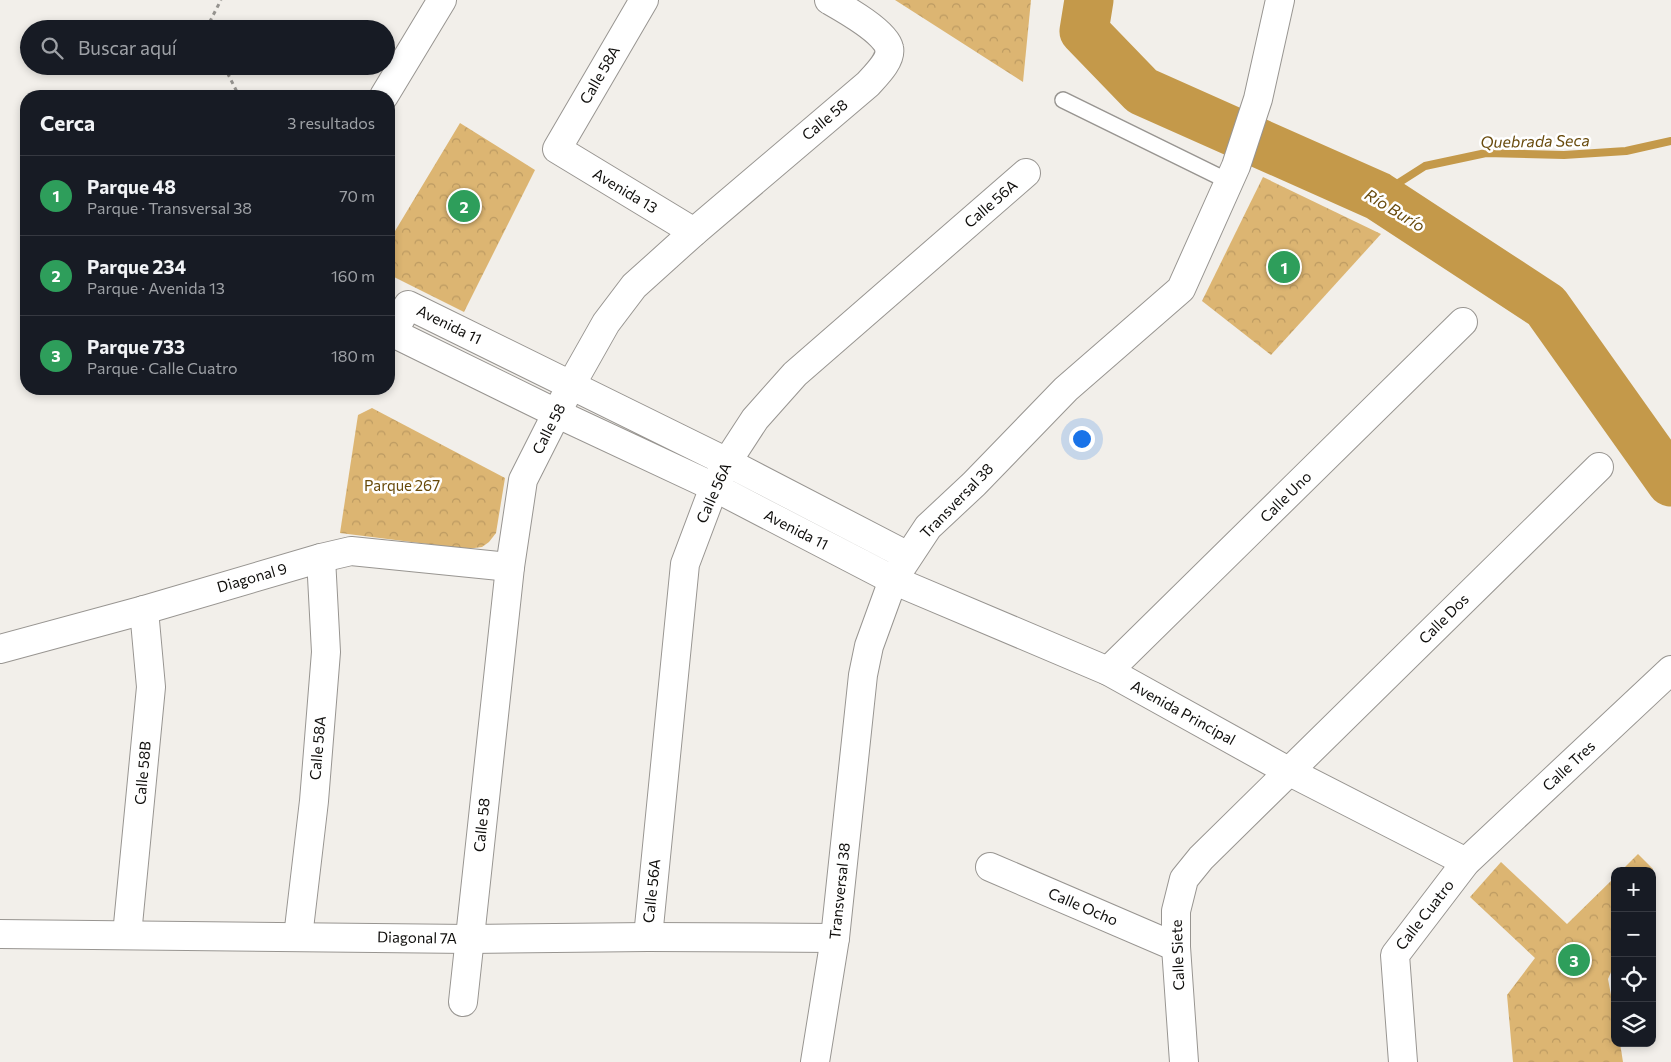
<!DOCTYPE html>
<html lang="es">
<meta charset="utf-8">
<style>
:root{--surface:#171b24;--page:#242831;--text:#f1f3f6;--muted:#9ea1a6;--line:#363941;--accent:#bcb29f}
body{margin:0;font-family:Commissioner,sans-serif;background:var(--page);color:var(--text)}
.controls{position:absolute;right:15px;bottom:15px;display:grid;overflow:hidden;border-radius:10px;box-shadow:0 2px 8px #0003}
.controls button{width:45px;height:45px;display:grid;place-items:center;padding:0;border:0;border-bottom:1px solid var(--line);background:var(--surface);color:var(--text);font:25px sans-serif}
.you{position:absolute;left:1081px;top:438px;width:18px;height:18px;margin:-12px;border:4px solid #fff;border-radius:50%;background:#1a73e8;box-shadow:0 0 0 8px #1a73e833}
.badge{display:grid;place-items:center;width:32px;height:32px;border-radius:50%;background:var(--accent);color:#fff;font-size:16px;font-weight:700}
.pin{position:absolute;translate:-50% -50%;border:2px solid #fff;box-shadow:0 1px 5px #0006}
.list{margin:0;padding:0;list-style:none}
h2{display:flex;justify-content:space-between;align-items:center;height:65px;margin:0;padding:0 20px;font-size:21px}
h2 small{font-size:16px;font-weight:400;color:var(--muted)}
.list li{display:grid;grid-template-columns:32px 1fr auto;gap:15px;align-items:center;box-sizing:border-box;height:80px;padding:0 20px;border-top:1px solid var(--line)}
.list b{display:block;font-size:19px;white-space:nowrap}
.list p{margin:0;font-size:16px;white-space:nowrap;color:var(--muted)}
.list em{font-size:16px;font-style:normal;color:var(--muted)}
.icon{flex:none;width:28px;height:28px;fill:none;stroke:currentColor;stroke-width:2;stroke-linecap:round;stroke-linejoin:round}
.map{position:relative;flex:none;width:1671px;height:1062px;overflow:hidden}
.search{position:absolute;background:var(--surface);box-shadow:0 2px 8px #0003;left:20px;top:20px;width:375px;height:55px;display:flex;align-items:center;gap:12px;box-sizing:border-box;padding:0 18px;border-radius:28px;color:var(--muted);font-size:19px}
.panel{position:absolute;background:var(--surface);box-shadow:0 2px 8px #0003;left:20px;top:90px;width:375px;height:305px;border-radius:20px}
.map>svg:first-child{display:block}
</style>
<div class="map">
<svg width="1671" height="1062" viewBox="0 0 1671 1062">
<defs>
<pattern id="park-crowns" width="20" height="18" patternUnits="userSpaceOnUse" patternTransform="scale(1.25)"><rect width="20" height="18" fill="#dcb572"/><path d="M2 6a3 3 0 1 1 6 0M12 15a3 3 0 1 1 6 0" fill="none" stroke="#bc9a62"/></pattern>
</defs>
<rect width="100%" height="100%" fill="#f2efea"/>
<g fill="url(#park-crowns)">
<polygon points="895,0 1031,0 1023,82"/>
<polygon points="460,123 535,170 464,312 392,276 389,281 389,241"/>
<polygon points="1263,177 1381,234 1271,355 1202,301"/>
<polygon points="372,408 505,478 496,533 489,542 482,547 467,549 340,533 358,415"/>
<polygon points="1638,854 1653,869 1652,871 1621,871"/>
<polygon points="1501,862 1567,924 1615,877 1615,963 1608,979 1615,1016 1615,1043 1620,1043 1623,1062 1513,1062 1507,995 1535,958 1470,897"/>
</g>
<g fill="none" stroke-linecap="round" stroke-linejoin="round">
<polyline stroke="#c4994a" stroke-width="8" points="1378,196 1425,166 1486,153 1564,155 1626,151 1671,141"/>
<polyline stroke="#c4994a" stroke-width="49" points="1089,0 1084,31 1142,91 1378,196 1546,306 1671,482"/>
<g stroke="#989591" stroke-width="18">
<polyline id="lane" points="1063,100 1230,182"/>
</g>
<g stroke="#989591" stroke-width="30">
<g id="street">
<polyline points="644,0 557,149 694,232"/>
<polyline points="384,96 442,0"/>
<polyline points="908,556 727,462 408,305 393,333 558,414 714,487 893,580 1108,671 1290,772 1466,862"/>
<polyline points="0,649 144,610 321,558 351,551 510,567"/>
<polyline points="1108,671 1463,322"/>
<polyline points="990,867 1176,947"/>
<polyline points="0,934 470,939 648,937 835,938"/>
<polyline points="127,935 151,687 144,610"/>
<polyline points="298,937 314,801 326,652 321,558"/>
<polyline points="648,937 685,564 714,487 727,462 755,419 795,374 1026,173"/>
<path d="M463 1002 510 567 523 480 571 385 606 323 634 286 694 232 868 84C875 76 892 60 889 48 886 32 843 8 829 0"/>
<polyline points="815,1062 835,938 863,675 869,646 893,580 928,527 974,484 1066,389 1181,289 1236,166 1258,99 1280,0"/>
<polyline points="1184,1062 1176,947 1176,911 1184,879 1201,858 1599,467"/>
<polyline points="1403,1062 1395,955 1466,862 1671,670"/>
</g>
</g>
<g stroke="#95938f" stroke-width="3" stroke-dasharray="4 4" stroke-linecap="butt">
<polyline points="206,29 221,0"/>
<polyline points="224,66 239,96"/>
</g>
<use href="#lane" stroke="#fff" stroke-width="15"/>
<use href="#street" stroke="#fff" stroke-width="28"/>
</g>
<g text-anchor="middle" stroke-width="5" stroke-linejoin="round" paint-order="stroke">
<g font-size="15" fill="#0f0e0c" stroke="#fff">
<text transform="translate(600 75) rotate(-60)" y="5">Calle 58A</text>
<text transform="translate(825 120) rotate(-40)" y="5">Calle 58</text>
<text transform="translate(625 191) rotate(31)" y="5">Avenida 13</text>
<text transform="translate(991 204) rotate(-41)" y="5">Calle 56A</text>
<text transform="translate(449 325) rotate(26)" y="5">Avenida 11</text>
<text transform="translate(549 429) rotate(-63)" y="5">Calle 58</text>
<text transform="translate(714 493) rotate(-66)" y="5">Calle 56A</text>
<text transform="translate(1286 497) rotate(-45)" y="5">Calle Uno</text>
<text transform="translate(957 501) rotate(-46)" y="5">Transversal 38</text>
<text transform="translate(796 530) rotate(27)" y="5">Avenida 11</text>
<text transform="translate(252 578) rotate(-16)" y="5">Diagonal 9</text>
<text transform="translate(1444 619) rotate(-45)" y="5">Calle Dos</text>
<text transform="translate(1183 713) rotate(29)" y="5">Avenida Principal</text>
<text transform="translate(318 748) rotate(-85)" y="5">Calle 58A</text>
<text transform="translate(1569 766) rotate(-43)" y="5">Calle Tres</text>
<text transform="translate(143 773) rotate(-85)" y="5">Calle 58B</text>
<text transform="translate(482 825) rotate(-84)" y="5">Calle 58</text>
<text transform="translate(652 891) rotate(-84)" y="5">Calle 56A</text>
<text transform="translate(840 891) rotate(-84)" y="5">Transversal 38</text>
<text transform="translate(1083 907) rotate(23)" y="5">Calle Ocho</text>
<text transform="translate(1425 915) rotate(-52)" y="5">Calle Cuatro</text>
<text transform="translate(417 938) rotate(1)" y="5">Diagonal 7A</text>
<text transform="translate(1178 955) rotate(-92)" y="5">Calle Siete</text>
</g>
<g font-size="15" fill="#674909" stroke="#fff">
<text x="402" y="491">Parque 267</text>
</g>
<g font-size="16" font-style="italic" fill="#694b0d" stroke="#fff">
<text transform="translate(1535 141) rotate(-1)" y="6">Quebrada Seca</text>
<text transform="translate(1395 210) rotate(31)" y="6">Río Burío</text>
</g>
</g>
</svg>
<div class="controls">
<button>+</button>
<button>−</button>
<button><svg class="icon" aria-label="locate" viewBox="0 0 24 24"><circle cx="12" cy="12" r="6"/><path d="M12 2v4M12 18v4M2 12h4M18 12h4"/></svg></button>
<button><svg class="icon" aria-label="layers" viewBox="0 0 24 24"><path d="M12 4l9 5-9 5-9-5zM3 14l9 5 9-5"/></svg></button>
</div>
<div class="you"></div>
<div class="pin badge" style="left:1284px;top:267px;background:#2e9e5b">1</div>
<div class="pin badge" style="left:464px;top:206px;background:#2e9e5b">2</div>
<div class="pin badge" style="left:1574px;top:960px;background:#2e9e5b">3</div>
<div class="search"><svg class="icon" aria-label="search" viewBox="0 0 24 24"><circle cx="10" cy="10" r="6"/><path d="M15 15l6 6"/></svg>Buscar aquí</div>
<section class="panel">
<h2>Cerca<small>3 resultados</small></h2>
<ul class="list">
<li><span class="badge" style="background:#2e9e5b">1</span><div><b>Parque 48</b><p>Parque · Transversal 38</p></div><em>70 m</em></li>
<li><span class="badge" style="background:#2e9e5b">2</span><div><b>Parque 234</b><p>Parque · Avenida 13</p></div><em>160 m</em></li>
<li><span class="badge" style="background:#2e9e5b">3</span><div><b>Parque 733</b><p>Parque · Calle Cuatro</p></div><em>180 m</em></li>
</ul>
</section>
</div>
